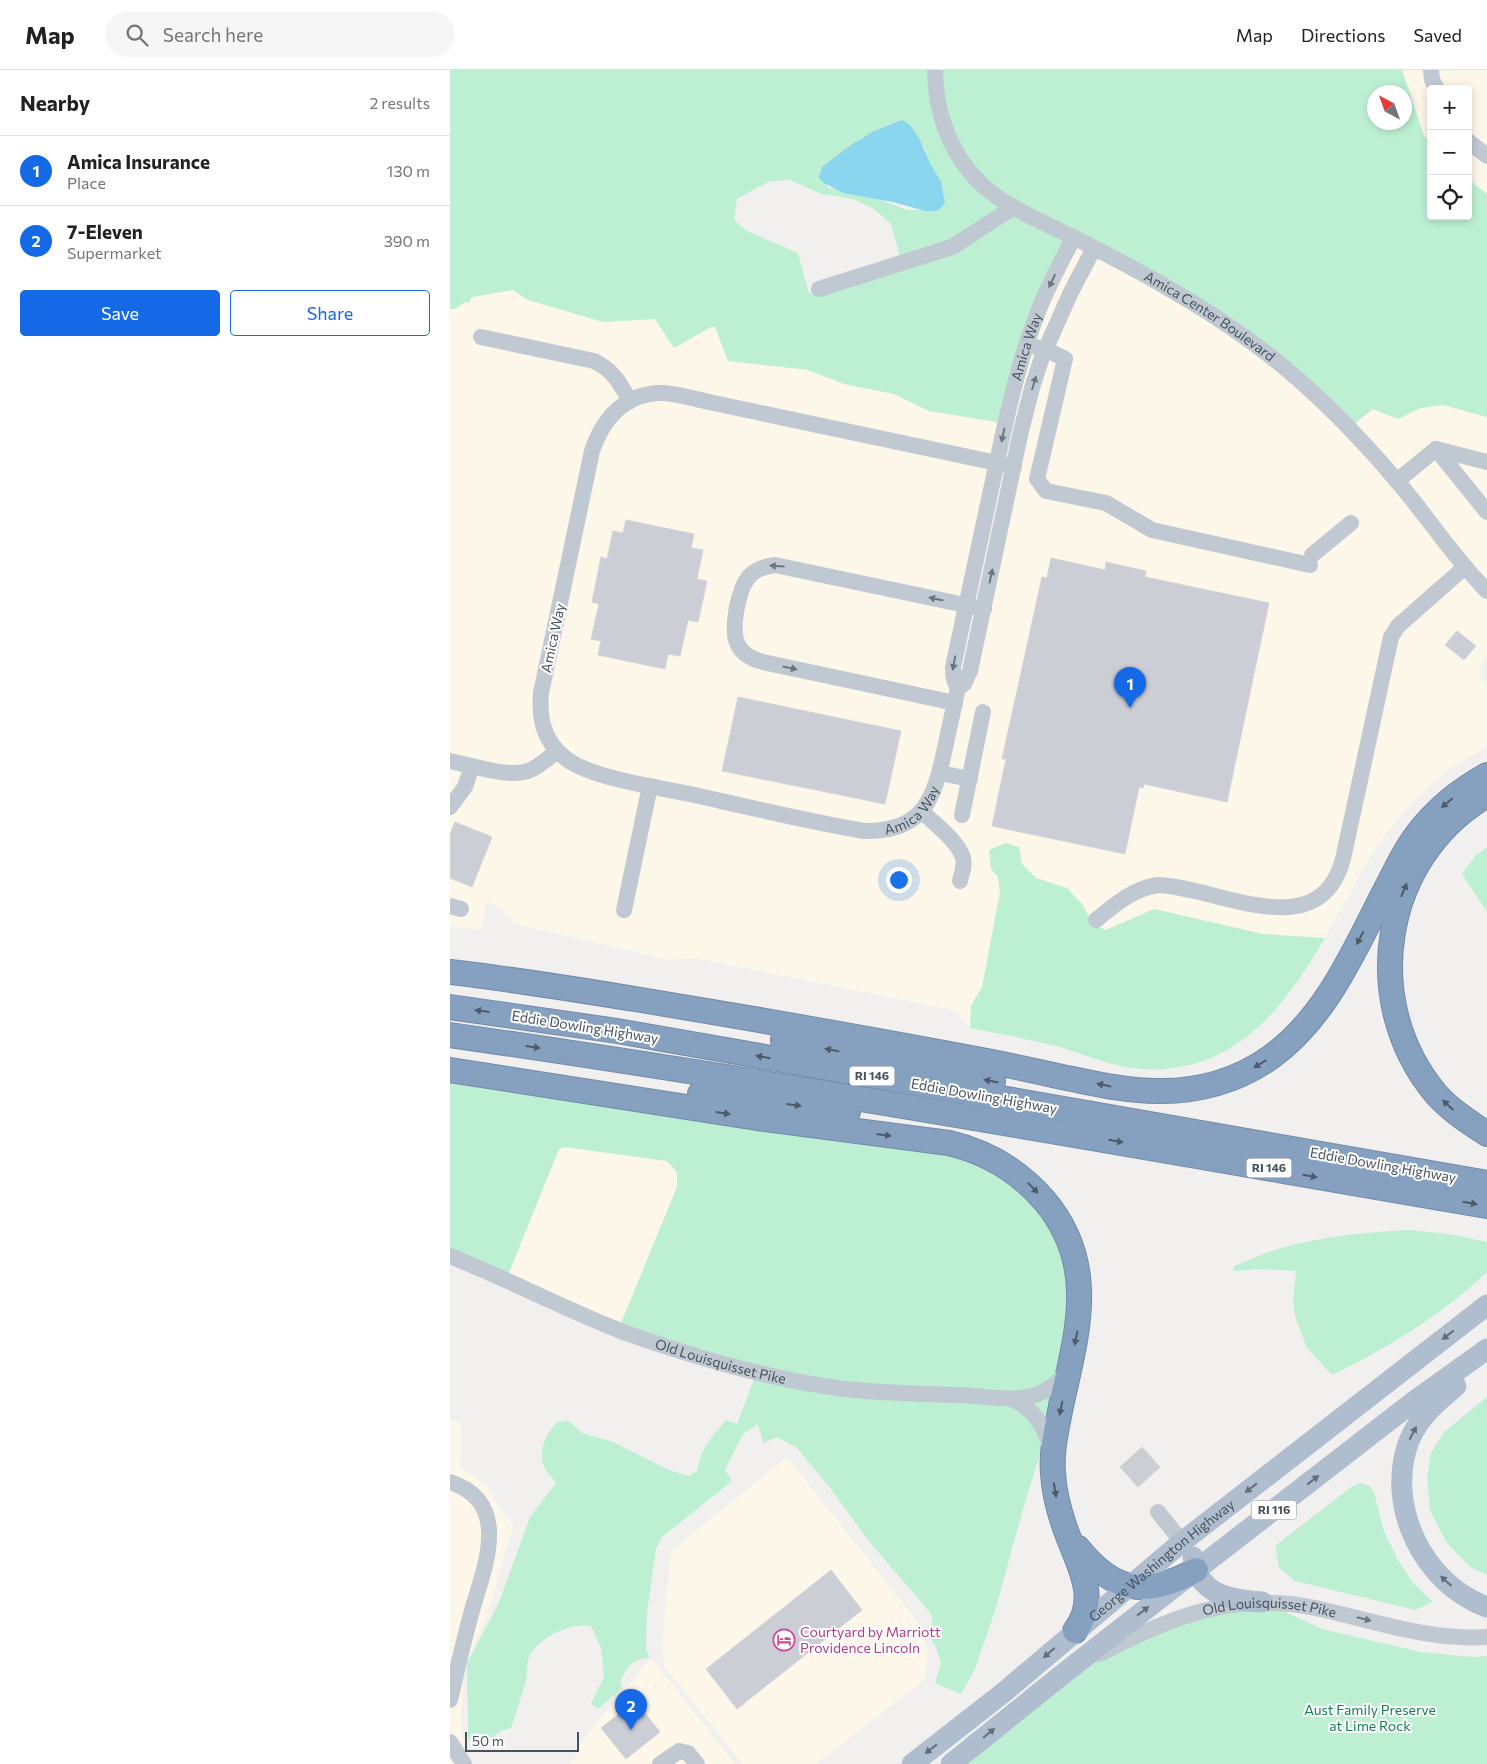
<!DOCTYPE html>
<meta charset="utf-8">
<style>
:root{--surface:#fff;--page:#f6f6f6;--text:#202124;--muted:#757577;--line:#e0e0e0;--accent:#1569e6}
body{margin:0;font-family:Commissioner,sans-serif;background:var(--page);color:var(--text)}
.controls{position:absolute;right:15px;top:15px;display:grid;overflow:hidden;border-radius:5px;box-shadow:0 2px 8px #0003}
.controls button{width:45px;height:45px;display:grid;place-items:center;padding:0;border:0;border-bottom:1px solid var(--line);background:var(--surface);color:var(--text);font:25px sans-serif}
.compass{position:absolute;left:917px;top:15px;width:45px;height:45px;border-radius:50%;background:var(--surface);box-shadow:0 2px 8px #0003;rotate:319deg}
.scale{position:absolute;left:15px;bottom:12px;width:114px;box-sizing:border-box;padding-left:5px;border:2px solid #47525d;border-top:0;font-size:14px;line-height:18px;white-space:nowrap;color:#47525d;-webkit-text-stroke:4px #fff;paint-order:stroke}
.you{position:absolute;left:448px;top:809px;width:18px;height:18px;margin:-12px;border:4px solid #fff;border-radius:50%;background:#1a73e8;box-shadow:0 0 0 8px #1a73e833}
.badge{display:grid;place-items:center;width:32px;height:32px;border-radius:50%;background:var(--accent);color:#fff;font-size:16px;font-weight:700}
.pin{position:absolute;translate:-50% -41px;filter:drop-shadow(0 1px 2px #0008)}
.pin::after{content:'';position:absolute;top:26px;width:18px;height:15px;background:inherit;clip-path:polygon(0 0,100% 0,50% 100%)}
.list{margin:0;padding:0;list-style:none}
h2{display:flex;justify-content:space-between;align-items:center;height:65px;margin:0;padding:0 20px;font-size:21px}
h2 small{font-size:16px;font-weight:400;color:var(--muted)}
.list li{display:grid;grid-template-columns:32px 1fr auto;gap:15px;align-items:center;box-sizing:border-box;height:70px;padding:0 20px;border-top:1px solid var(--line)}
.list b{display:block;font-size:19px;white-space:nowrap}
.list p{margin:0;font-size:16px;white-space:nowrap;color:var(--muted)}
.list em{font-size:16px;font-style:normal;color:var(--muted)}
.actions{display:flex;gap:10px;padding:15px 20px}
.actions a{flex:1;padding:11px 0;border:1px solid var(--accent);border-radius:5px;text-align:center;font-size:18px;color:var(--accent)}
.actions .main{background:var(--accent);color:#fff}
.icon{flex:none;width:28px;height:28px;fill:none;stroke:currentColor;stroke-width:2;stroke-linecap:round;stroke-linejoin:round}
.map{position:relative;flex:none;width:1037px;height:1694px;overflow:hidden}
header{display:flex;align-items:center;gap:30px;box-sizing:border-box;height:70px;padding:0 25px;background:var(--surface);border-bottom:1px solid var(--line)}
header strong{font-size:24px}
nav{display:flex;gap:28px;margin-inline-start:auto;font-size:18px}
.search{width:350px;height:45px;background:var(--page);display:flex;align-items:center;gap:12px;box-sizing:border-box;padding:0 18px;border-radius:28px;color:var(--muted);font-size:19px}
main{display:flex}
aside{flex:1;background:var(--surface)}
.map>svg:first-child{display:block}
</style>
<header>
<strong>Map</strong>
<div class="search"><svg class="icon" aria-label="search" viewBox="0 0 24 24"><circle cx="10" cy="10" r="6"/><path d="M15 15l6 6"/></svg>Search here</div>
<nav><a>Map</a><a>Directions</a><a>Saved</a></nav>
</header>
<main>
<aside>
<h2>Nearby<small>2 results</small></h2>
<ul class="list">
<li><span class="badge">1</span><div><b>Amica Insurance</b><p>Place</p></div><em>130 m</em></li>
<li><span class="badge">2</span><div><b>7-Eleven</b><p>Supermarket</p></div><em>390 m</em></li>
</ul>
<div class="actions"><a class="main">Save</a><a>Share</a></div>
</aside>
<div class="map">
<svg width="1037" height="1694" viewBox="0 0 1037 1694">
<rect width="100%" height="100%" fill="#f2f0ef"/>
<g fill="#fcf7e9">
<polygon points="952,0 1037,0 1037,124 1018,109 1018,19 981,19 981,73 974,66"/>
<polygon points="626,173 809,281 900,357 923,339 948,349 971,338 993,335 1037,347 1037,585 1028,600 1037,617 1037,677 1002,697 973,722 949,747 929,773 913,799 875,868 813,864 704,839 656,860 643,855 617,818 586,808 571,794 548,807 550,822 532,917 521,936 520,958 503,940 245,888 220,890 65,854 45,834 36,831 33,853 28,860 0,856 0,239 5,239 22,227 63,220 78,230 153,252 205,249 224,278 261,257 265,257 278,291 358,300 394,314 444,324 479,341 585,255"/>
<polygon points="114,1077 217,1091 227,1102 227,1117 169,1258 58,1205 109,1079"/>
<polygon points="0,1350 11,1353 10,1398 35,1414 63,1456 38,1544 15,1595 10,1658 18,1680 10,1694 0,1694"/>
<polygon points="337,1387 467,1551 478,1582 474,1610 366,1694 293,1694 215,1597 212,1572 221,1481"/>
<polygon points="201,1588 285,1694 120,1694 135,1667"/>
</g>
<g fill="#bdf0d3" fill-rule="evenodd">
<path d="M0 0H952L974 66 981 73V146H1018V109L1037 124V347L993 335 971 338 948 349 923 339 900 357 809 281 626 173 585 255 558 354 479 341 444 324 394 314 358 300 278 291 265 257H261L224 278 205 249 153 252 78 230 63 220 22 227 19 233 15 232 5 239H0ZM924 22H954V52H924ZM460 56 475 79 489 129 473 140H457L411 122 379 118 370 106ZM340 110 371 124 403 129 424 139 441 154 453 198C439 208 376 223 359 223L348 183 297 161 284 150 287 129 320 111Z"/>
<path d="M555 773 569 777 572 794 586 808 617 818 633 835 643 855 656 860 704 839 813 864 875 868C833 940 783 1005 691 999 661 997 634 984 606 976 578 969 549 964 520 958L521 936 532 917 550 822 548 807 541 799 539 780Z"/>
<polygon points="1037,777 1037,842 1012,804 1025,786"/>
<path d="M0 1001 536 1089 585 1113 634 1189 592 1377 572 1443 545 1541 525 1599 511 1624 485 1613 491 1593 485 1575 476 1562 483 1552 481 1544 418 1470 381 1419 347 1378 327 1367 313 1373 308 1354 293 1364 275 1400 282 1411 212 1467 206 1479 197 1543 196 1578 200 1588C183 1587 176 1599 170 1612L172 1618 148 1639 141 1634 154 1606 151 1578 141 1556C121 1552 87 1568 79 1587 76 1594 78 1603 76 1610 72 1626 66 1642 61 1658L54 1660 28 1676 18 1668 17 1593 48 1535 80 1447 106 1413C103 1408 96 1402 94 1396 88 1380 96 1364 107 1352L119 1351 132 1363 163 1372 219 1400 239 1406 247 1401C251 1378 261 1368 276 1350L287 1354 304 1309 169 1258 227 1117V1102L217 1091 114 1077 109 1079 58 1205 0 1191Z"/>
<path d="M961 1160 999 1164 1037 1172V1202C992 1245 938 1278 882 1305L857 1278 845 1246 843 1231 846 1201 812 1199 783 1201 784 1196C800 1190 815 1183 831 1178 874 1166 917 1162 961 1160Z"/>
<polygon points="1037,1327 1037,1505 1020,1497 997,1473 980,1441 977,1407 981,1383 994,1362"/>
<polygon points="910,1413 920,1416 925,1426 934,1461 948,1490 963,1513 983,1532 965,1540 845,1511 829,1498 825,1476 901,1417"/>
<polygon points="825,1537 872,1559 971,1582 1023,1587 1037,1586 1037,1694 509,1694 641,1590 751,1544"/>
</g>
<polygon fill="#8ad6ee" points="452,50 460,55 469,68 480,93 491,112 495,133 491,138 486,141 475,141 443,132 393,123 374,113 369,108 372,97 401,75 424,61"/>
<g fill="#cbced5" stroke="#d3d5db">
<polygon points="176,450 244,464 241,478 253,480 247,509 257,511 248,552 238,550 230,586 218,584 215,599 148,585 151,571 141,569 149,534 142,532 151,487 157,489 163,461 173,463"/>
<polygon points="601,488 655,500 656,492 696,501 695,507 819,533 777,732 694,714 693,718 689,717 675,784 542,756 556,689 552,689 592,507 597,508"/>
<polygon points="1007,561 1026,576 1014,590 995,575"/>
<polygon points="288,627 451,661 435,734 272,701"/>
<polygon points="5,752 42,767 22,817 0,808 0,764"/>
<polygon points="692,1377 710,1397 688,1417 670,1397"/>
<polygon points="381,1500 412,1540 287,1639 256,1599"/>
<polygon points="185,1631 210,1662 176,1689 151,1658"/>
</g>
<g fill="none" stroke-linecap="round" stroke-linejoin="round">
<g stroke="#728bab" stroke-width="26">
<g id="highway">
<path d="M1037 725C932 786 908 931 986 1024 1000 1040 1019 1052 1037 1064"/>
<path d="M0 902C62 909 123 919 185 929 288 946 391 964 494 983 533 990 573 998 612 1007 643 1013 675 1021 707 1021 747 1022 788 1011 821 987 878 946 906 876 938 815 948 795 958 775 972 758 990 736 1012 719 1037 705"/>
<polyline points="0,937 167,961 1037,1113"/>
<path d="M0 965C347 1015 692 1077 1037 1136"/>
<polyline points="333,970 543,1011"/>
<path d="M0 1000 307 1048 499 1073C537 1082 568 1100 594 1130 649 1195 627 1263 611 1336 607 1358 601 1380 603 1403 604 1422 609 1441 615 1458 627 1493 651 1527 625 1561"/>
<polyline points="250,1024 398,1042"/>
<path d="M628 1478C663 1522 696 1528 746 1500"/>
</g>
</g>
<g stroke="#c0c9d2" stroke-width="16">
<path id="s1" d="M485 0C485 42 500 84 531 114 558 139 600 155 633 172 689 201 745 231 796 268 853 308 902 358 947 411 978 447 1003 487 1037 521"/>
<polyline points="981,0 982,10 987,19"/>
<polyline points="1018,71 1037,86"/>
<polyline points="369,219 502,177 564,137"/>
<path d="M31 267 144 291C162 299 170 313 180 331"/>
<polyline points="586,277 601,282 615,289 587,409 596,421 656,433 702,460 860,495"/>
<polyline points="986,379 1037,442"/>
<path id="s2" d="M564 397 547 393 259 332C244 329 229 324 214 323 176 322 153 348 142 381L91 623C89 648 93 670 114 687 138 708 207 717 240 724 298 737 356 751 414 761 474 762 484 729 495 678 499 658 504 638 508 617 503 611 503 605 503 597 516 536 529 476 542 415 554 359 565 303 585 250 595 221 610 194 624 167"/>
<polyline points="947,411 986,379 1037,392"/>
<polyline points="862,485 901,453"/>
<polyline points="508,617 514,614 520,601 571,361 582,318 592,287 621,222 644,178"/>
<path d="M505 633 313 592C282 584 282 564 287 537 292 513 298 498 325 495L534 539"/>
<path d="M0 691C21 695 58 708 78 701 89 697 98 688 107 681"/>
<polyline points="490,703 520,709"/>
<polyline points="0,737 15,717 22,696"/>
<path d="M471 741C483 752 509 772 513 788 515 795 512 803 510 811"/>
<polyline points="512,745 533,642"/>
<polyline points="0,836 11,839"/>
<polyline points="174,840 200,716"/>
<path d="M646 850C664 835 683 819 707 815 766 816 869 879 893 789L941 567 948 556 1015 497"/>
<path id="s3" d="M0 1186C60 1210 116 1240 176 1263 247 1288 321 1310 395 1319 433 1323 471 1324 508 1325 552 1326 587 1341 618 1300"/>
<path d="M561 1329C584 1337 595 1358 601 1380"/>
<path d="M0 1412C64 1433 33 1500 21 1544 13 1573 7 1601 0 1630"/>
<polyline points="708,1442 732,1472"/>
<path id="s4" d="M650 1584C720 1547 784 1521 865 1538 922 1550 978 1571 1037 1567"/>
<polyline points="0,1672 14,1694"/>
<polyline points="210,1694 229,1681 238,1683 247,1694"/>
</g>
<g stroke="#afbecf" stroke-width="21">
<path d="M1006 1316C987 1332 968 1348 959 1371 935 1435 973 1514 1037 1537"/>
<path d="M743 1487C748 1525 780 1530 812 1532"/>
<path id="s5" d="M462 1694 553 1623 732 1472 1037 1235"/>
<polyline points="501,1694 613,1604 746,1500 963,1332 1037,1279"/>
</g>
<use href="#highway" stroke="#86a0bf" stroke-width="24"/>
</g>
<defs><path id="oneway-solid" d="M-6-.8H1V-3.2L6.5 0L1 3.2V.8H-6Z" transform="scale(1.25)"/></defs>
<g fill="#6b7680">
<use href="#oneway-solid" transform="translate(602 211) rotate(115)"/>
<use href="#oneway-solid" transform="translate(584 313) rotate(-74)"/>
<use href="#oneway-solid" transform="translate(553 365) rotate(102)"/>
<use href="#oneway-solid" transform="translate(327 496) rotate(-176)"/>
<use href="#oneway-solid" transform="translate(541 506) rotate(-78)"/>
<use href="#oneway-solid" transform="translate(486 529) rotate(-168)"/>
<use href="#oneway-solid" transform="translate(504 593) rotate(100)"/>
<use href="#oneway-solid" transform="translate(340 598) rotate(12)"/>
<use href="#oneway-solid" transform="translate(914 1549) rotate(14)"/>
</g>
<g fill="#4d5a67">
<use href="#oneway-solid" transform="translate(997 733) rotate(140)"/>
<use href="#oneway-solid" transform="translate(954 820) rotate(-67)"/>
<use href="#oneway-solid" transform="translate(910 868) rotate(118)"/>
<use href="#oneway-solid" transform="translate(32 941) rotate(-173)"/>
<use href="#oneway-solid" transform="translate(83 977) rotate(8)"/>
<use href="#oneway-solid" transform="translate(382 980) rotate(-169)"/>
<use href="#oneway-solid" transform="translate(313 987) rotate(-170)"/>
<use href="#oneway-solid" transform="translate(810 994) rotate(148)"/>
<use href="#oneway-solid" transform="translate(541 1011) rotate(-169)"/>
<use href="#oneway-solid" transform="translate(654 1015) rotate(-169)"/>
<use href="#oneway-solid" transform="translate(344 1035) rotate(7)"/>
<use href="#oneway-solid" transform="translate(998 1035) rotate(-137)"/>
<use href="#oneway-solid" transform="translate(273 1043) rotate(8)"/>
<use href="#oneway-solid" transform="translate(434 1065) rotate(7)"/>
<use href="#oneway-solid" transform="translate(666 1071) rotate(10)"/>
<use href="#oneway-solid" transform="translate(860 1106) rotate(10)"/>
<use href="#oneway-solid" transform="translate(583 1118) rotate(46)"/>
<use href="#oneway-solid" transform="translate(1020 1133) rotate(10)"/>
<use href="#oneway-solid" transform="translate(626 1268) rotate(101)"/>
<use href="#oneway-solid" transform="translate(611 1338) rotate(102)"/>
<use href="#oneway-solid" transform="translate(605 1420) rotate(81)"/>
</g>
<g fill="#616d7a">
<use href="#oneway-solid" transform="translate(998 1265) rotate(142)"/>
<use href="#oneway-solid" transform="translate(963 1363) rotate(-63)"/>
<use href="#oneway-solid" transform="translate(863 1410) rotate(-38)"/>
<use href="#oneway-solid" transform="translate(801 1418) rotate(142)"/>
<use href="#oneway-solid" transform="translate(996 1511) rotate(-138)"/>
<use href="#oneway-solid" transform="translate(693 1541) rotate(-38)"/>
<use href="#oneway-solid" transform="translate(599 1583) rotate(139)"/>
<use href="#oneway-solid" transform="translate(539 1663) rotate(-39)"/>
<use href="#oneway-solid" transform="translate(481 1679) rotate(142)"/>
</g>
<defs>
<g id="hotel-ring" transform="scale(1.125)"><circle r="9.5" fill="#fff" stroke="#d1479c" stroke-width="1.5"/><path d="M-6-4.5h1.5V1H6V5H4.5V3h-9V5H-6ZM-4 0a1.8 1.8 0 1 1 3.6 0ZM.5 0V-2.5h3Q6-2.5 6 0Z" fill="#d1479c"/></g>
</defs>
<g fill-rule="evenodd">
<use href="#hotel-ring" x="334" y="1570"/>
</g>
<g text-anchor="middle" stroke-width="4" stroke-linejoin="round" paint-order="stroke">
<g fill="#fff" stroke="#7e868e" stroke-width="1">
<rect x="399.5" y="996.5" width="45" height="19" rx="4"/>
<rect x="796.5" y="1088.5" width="45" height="19" rx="4"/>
<rect x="801.5" y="1430.5" width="45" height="19" rx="4"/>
</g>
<g font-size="12" font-weight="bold" fill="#47525d">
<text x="422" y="1010">RI 146</text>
<text x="819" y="1102">RI 146</text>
<text x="824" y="1444">RI 116</text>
</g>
<g font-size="14" fill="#47525d" stroke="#fff">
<text dy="5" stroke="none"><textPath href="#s1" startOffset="391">Amica Center Boulevard</textPath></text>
<text dy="5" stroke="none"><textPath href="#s2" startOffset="1629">Amica Way</textPath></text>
<text transform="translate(103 568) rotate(-78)" y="5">Amica Way</text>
<text dy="5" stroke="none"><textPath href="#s2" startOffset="1142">Amica Way</textPath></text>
<text transform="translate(135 957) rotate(9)" y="5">Eddie Dowling Highway</text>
<text transform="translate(534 1026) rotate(10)" y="5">Eddie Dowling Highway</text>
<text transform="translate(933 1095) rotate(10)" y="5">Eddie Dowling Highway</text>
<text dy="5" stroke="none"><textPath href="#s3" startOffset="291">Old Louisquisset Pike</textPath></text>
<text dy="5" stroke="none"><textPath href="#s5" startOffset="322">George Washington Highway</textPath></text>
<text dy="5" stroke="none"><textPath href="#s4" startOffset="179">Old Louisquisset Pike</textPath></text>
</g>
<g font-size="14" fill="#b23c85" stroke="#fff" text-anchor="start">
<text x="350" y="1567">Courtyard by Marriott<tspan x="350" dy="16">Providence Lincoln</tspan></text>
</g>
<g font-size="14" fill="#15814f" stroke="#fff">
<text x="920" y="1645">Aust Family Preserve<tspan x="920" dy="16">at Lime Rock</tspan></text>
</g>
</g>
</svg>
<div class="controls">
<button>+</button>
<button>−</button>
<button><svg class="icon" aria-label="locate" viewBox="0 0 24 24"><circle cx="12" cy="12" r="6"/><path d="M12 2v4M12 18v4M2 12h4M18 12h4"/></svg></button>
</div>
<svg class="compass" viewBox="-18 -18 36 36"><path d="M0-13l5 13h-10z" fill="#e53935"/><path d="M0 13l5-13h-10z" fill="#757577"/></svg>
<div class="scale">50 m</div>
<div class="you"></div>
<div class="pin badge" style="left:680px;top:638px">1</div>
<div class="pin badge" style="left:181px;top:1660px">2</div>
</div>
</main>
